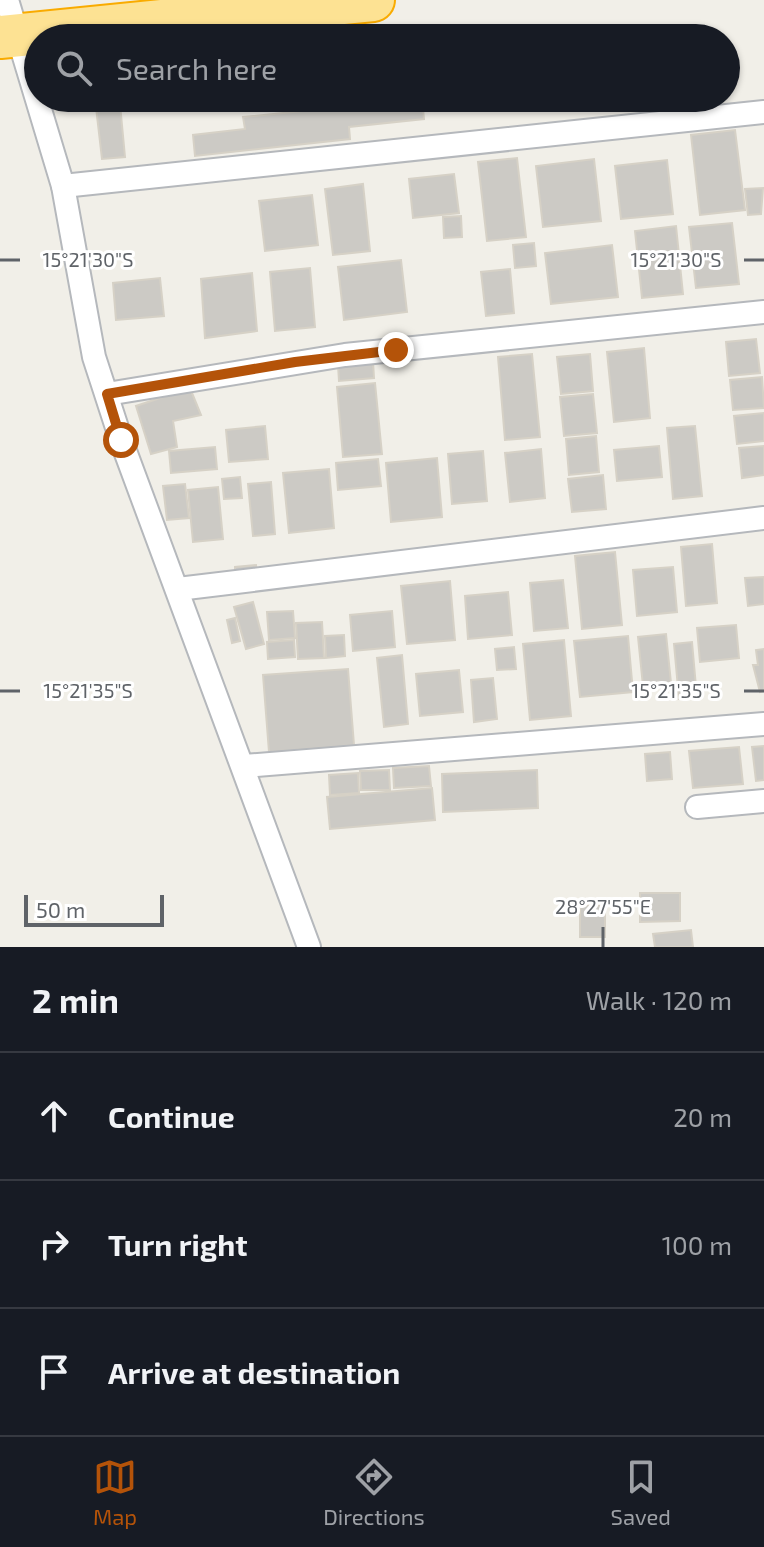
<!DOCTYPE html>
<meta charset="utf-8">
<style>
:root{--surface:#171b24;--page:#20242c;--text:#f1f3f6;--muted:#9ea1a6;--line:#363941;--accent:#b45309}
body{margin:0;font-family:"Exo 2",sans-serif;background:var(--page);color:var(--text)}
.scale{position:absolute;left:24px;bottom:20px;width:140px;box-sizing:border-box;padding-left:8px;border:4px solid #5f6368;border-top:0;font-size:22px;line-height:28px;white-space:nowrap;color:#5f6368;-webkit-text-stroke:6px #fff;paint-order:stroke}
.stop{position:absolute;width:24px;height:24px;margin:-18px;border:6px solid #b45309;border-radius:50%;background:#fff}
.stop.end{background:#b45309;border-color:#fff;box-shadow:0 2px 8px #0008}
.list{margin:0;padding:0;list-style:none}
h2{display:flex;justify-content:space-between;align-items:center;height:104px;margin:0;padding:0 32px;font-size:34px}
h2 small{font-size:26px;font-weight:400;color:var(--muted)}
.list li{display:grid;grid-template-columns:52px 1fr auto;gap:24px;align-items:center;box-sizing:border-box;height:128px;padding:0 32px;border-top:2px solid var(--line)}
.list b{display:block;font-size:30px;white-space:nowrap}
.list em{font-size:26px;font-style:normal;color:var(--muted)}
.icon{flex:none;width:44px;height:44px;fill:none;stroke:currentColor;stroke-width:2;stroke-linecap:round;stroke-linejoin:round}
.map{position:relative;flex:none;width:764px;height:947px;overflow:hidden}
.search{position:absolute;background:var(--surface);box-shadow:0 2px 6px #0004;left:24px;right:24px;top:24px;height:88px;display:flex;align-items:center;gap:20px;box-sizing:border-box;padding:0 28px;border-radius:44px;color:var(--muted);font-size:30px}
.sheet{height:488px;background:var(--surface)}
nav{display:flex;justify-content:space-around;align-items:center;box-sizing:border-box;height:112px;border-top:2px solid var(--line);background:var(--surface);font-size:22px;color:var(--muted)}
nav a{display:grid;justify-items:center;gap:4px}
nav .on{color:var(--accent)}
.map>svg:first-child{display:block}
</style>
<div class="map">
<svg width="764" height="947" viewBox="0 0 764 947">
<rect width="100%" height="100%" fill="#f1efe8"/>
<g fill="#cccac5" stroke="#d6d1c6" stroke-width="2">
<polygon points="301,98 422,98 424,119 349,127 350,139 195,156 193,135 245,129 243,117 302,111"/>
<polygon points="120,104 125,157 102,159 96,107"/>
<polygon points="735,130 745,210 700,215 691,135"/>
<polygon points="517,158 526,237 487,241 478,162"/>
<polygon points="594,159 601,221 543,227 536,166"/>
<polygon points="667,160 673,214 621,219 615,166"/>
<polygon points="454,174 459,213 413,218 409,179"/>
<polygon points="363,184 370,251 333,255 325,189"/>
<polygon points="763,188 761,214 748,215 745,189"/>
<polygon points="312,195 318,245 265,251 259,201"/>
<polygon points="461,216 462,237 444,238 443,217"/>
<polygon points="732,223 739,284 696,288 689,227"/>
<polygon points="676,226 683,294 642,298 635,231"/>
<polygon points="534,243 536,266 515,268 513,245"/>
<polygon points="612,245 618,297 551,304 545,253"/>
<polygon points="401,260 407,312 344,320 338,267"/>
<polygon points="310,268 315,327 275,331 270,272"/>
<polygon points="510,269 514,313 486,316 481,272"/>
<polygon points="252,273 257,331 205,338 201,279"/>
<polygon points="160,278 164,316 116,320 113,283"/>
<polygon points="756,339 760,373 729,376 726,342"/>
<polygon points="644,348 650,418 614,422 607,352"/>
<polygon points="532,354 540,437 505,440 498,357"/>
<polygon points="590,354 593,391 561,394 557,357"/>
<polygon points="373,361 374,378 339,381 338,365"/>
<polygon points="762,377 764,408 733,410 730,380"/>
<polygon points="375,383 382,454 343,457 337,387"/>
<polygon points="190,388 201,415 173,421 177,447 151,454 136,406"/>
<polygon points="593,394 597,433 564,436 560,397"/>
<polygon points="764,413 764,441 737,444 734,416"/>
<polygon points="265,426 268,459 229,462 226,430"/>
<polygon points="695,426 702,496 673,499 667,428"/>
<polygon points="596,436 599,472 569,475 566,439"/>
<polygon points="659,446 662,477 617,481 614,450"/>
<polygon points="764,446 764,475 742,478 739,448"/>
<polygon points="215,447 217,469 171,473 169,451"/>
<polygon points="541,449 545,498 510,502 505,453"/>
<polygon points="483,451 487,501 452,504 448,454"/>
<polygon points="437,458 442,517 391,522 386,463"/>
<polygon points="378,459 381,486 338,490 336,463"/>
<polygon points="329,469 334,528 289,533 283,473"/>
<polygon points="603,475 606,509 572,512 568,479"/>
<polygon points="240,477 242,498 224,499 222,479"/>
<polygon points="271,482 275,534 253,536 248,484"/>
<polygon points="185,484 189,518 167,520 163,486"/>
<polygon points="218,487 223,539 193,542 188,490"/>
<polygon points="712,544 717,603 686,606 681,547"/>
<polygon points="615,552 622,625 582,629 575,556"/>
<polygon points="256,565 257,573 235,575 235,567"/>
<polygon points="673,567 677,612 637,616 633,570"/>
<polygon points="764,577 764,604 748,606 745,578"/>
<polygon points="563,580 568,628 534,631 530,583"/>
<polygon points="450,581 455,640 407,644 401,586"/>
<polygon points="508,592 512,635 468,639 465,596"/>
<polygon points="253,602 264,644 246,649 234,607"/>
<polygon points="293,611 295,638 269,640 267,612"/>
<polygon points="392,611 395,647 353,651 350,615"/>
<polygon points="235,618 240,641 232,643 227,620"/>
<polygon points="322,622 324,658 298,659 296,623"/>
<polygon points="736,625 739,658 700,662 697,628"/>
<polygon points="666,634 671,683 643,686 638,637"/>
<polygon points="344,635 345,656 326,658 325,636"/>
<polygon points="628,636 633,692 580,697 574,641"/>
<polygon points="294,640 295,657 268,659 267,642"/>
<polygon points="564,640 571,716 530,720 523,644"/>
<polygon points="692,642 697,698 679,699 674,644"/>
<polygon points="514,647 516,669 497,670 495,649"/>
<polygon points="764,649 764,691 760,692 753,665 758,665 756,650"/>
<polygon points="402,655 408,724 384,727 377,658"/>
<polygon points="348,669 354,745 269,752 263,675"/>
<polygon points="459,670 463,712 420,716 416,674"/>
<polygon points="493,678 497,719 474,722 471,680"/>
<polygon points="764,746 764,780 756,781 752,747"/>
<polygon points="739,747 743,784 693,788 689,751"/>
<polygon points="670,752 672,779 647,781 645,754"/>
<polygon points="429,766 431,786 394,788 393,768"/>
<polygon points="389,770 390,790 361,790 360,771"/>
<polygon points="537,770 538,808 443,812 442,774"/>
<polygon points="358,773 359,793 330,795 329,775"/>
<polygon points="432,788 435,820 330,829 327,797"/>
<polygon points="640,893 680,893 680,921 640,922"/>
<polygon points="580,905 605,906 605,937 580,937"/>
<polygon points="691,930 693,947 655,947 653,934"/>
</g>
<g fill="none" stroke-linecap="round" stroke-linejoin="round">
<g stroke="#b5b8bc" stroke-width="26">
<g id="street">
<polyline points="7,0 63,186 94,357 121,440 309,947"/>
<polyline points="63,186 764,112"/>
<polyline points="107,394 345,355 764,312"/>
<polyline points="178,589 764,518"/>
<polyline points="244,766 764,724"/>
<polyline points="697,807 764,801"/>
</g>
</g>
<g stroke="#f9ab00" stroke-width="46">
<polyline id="highway" points="0,37 373,0"/>
</g>
<use href="#street" stroke="#fff" stroke-width="22"/>
<use href="#highway" stroke="#fde293" stroke-width="42"/>
</g>
<g fill="none" stroke-linecap="round" stroke-linejoin="round">
<polyline stroke="#b45309" stroke-width="10" points="121,440 107,394 295,362 396,350"/>
</g>
<path fill="none" stroke="#5f6368" stroke-width="3" d="M0 260H20M744 260H764M0 691H20M744 691H764M603 927V947"/>
<g font-size="20" text-anchor="middle" fill="#5f6368" stroke="#fff" stroke-width="6" stroke-linejoin="round" paint-order="stroke">
<text x="88" y="267">15°21'30"S</text>
<text x="676" y="267">15°21'30"S</text>
<text x="88" y="698">15°21'35"S</text>
<text x="676" y="698">15°21'35"S</text>
<text x="603" y="914">28°27'55"E</text>
</g>
</svg>
<div class="scale">50 m</div>
<div class="stop" style="left:121px;top:440px"></div>
<div class="stop end" style="left:396px;top:350px"></div>
<div class="search"><svg class="icon" aria-label="search" viewBox="0 0 24 24"><circle cx="10" cy="10" r="6"/><path d="M15 15l6 6"/></svg>Search here</div>
</div>
<section class="sheet">
<h2>2 min<small>Walk · 120 m</small></h2>
<ul class="list">
<li><svg class="icon" aria-label="ahead" viewBox="0 0 24 24"><path d="M12 20V5M6 11l6-6 6 6"/></svg><div><b>Continue</b></div><em>20 m</em></li>
<li><svg class="icon" aria-label="right" viewBox="0 0 24 24"><path d="M7 20v-9h11M14 6l5 5-5 5"/></svg><div><b>Turn right</b></div><em>100 m</em></li>
<li><svg class="icon" aria-label="arrive" viewBox="0 0 24 24"><path d="M6 21V4h12l-3 4 3 4H6"/></svg><div><b>Arrive at destination</b></div></li>
</ul>
</section>
<nav>
<a class="on"><svg class="icon" aria-label="map" viewBox="0 0 24 24"><path d="M3 6l6-2 6 2 6-2v14l-6 2-6-2-6 2zM9 4v14M15 6v14"/></svg>Map</a>
<a><svg class="icon" aria-label="directions" viewBox="0 0 24 24"><path d="M12 3l9 9-9 9-9-9zM9 14v-3h6M13 9l2 2-2 2"/></svg>Directions</a>
<a><svg class="icon" aria-label="saved" viewBox="0 0 24 24"><path d="M7 4h10v16l-5-4-5 4z"/></svg>Saved</a>
</nav>
